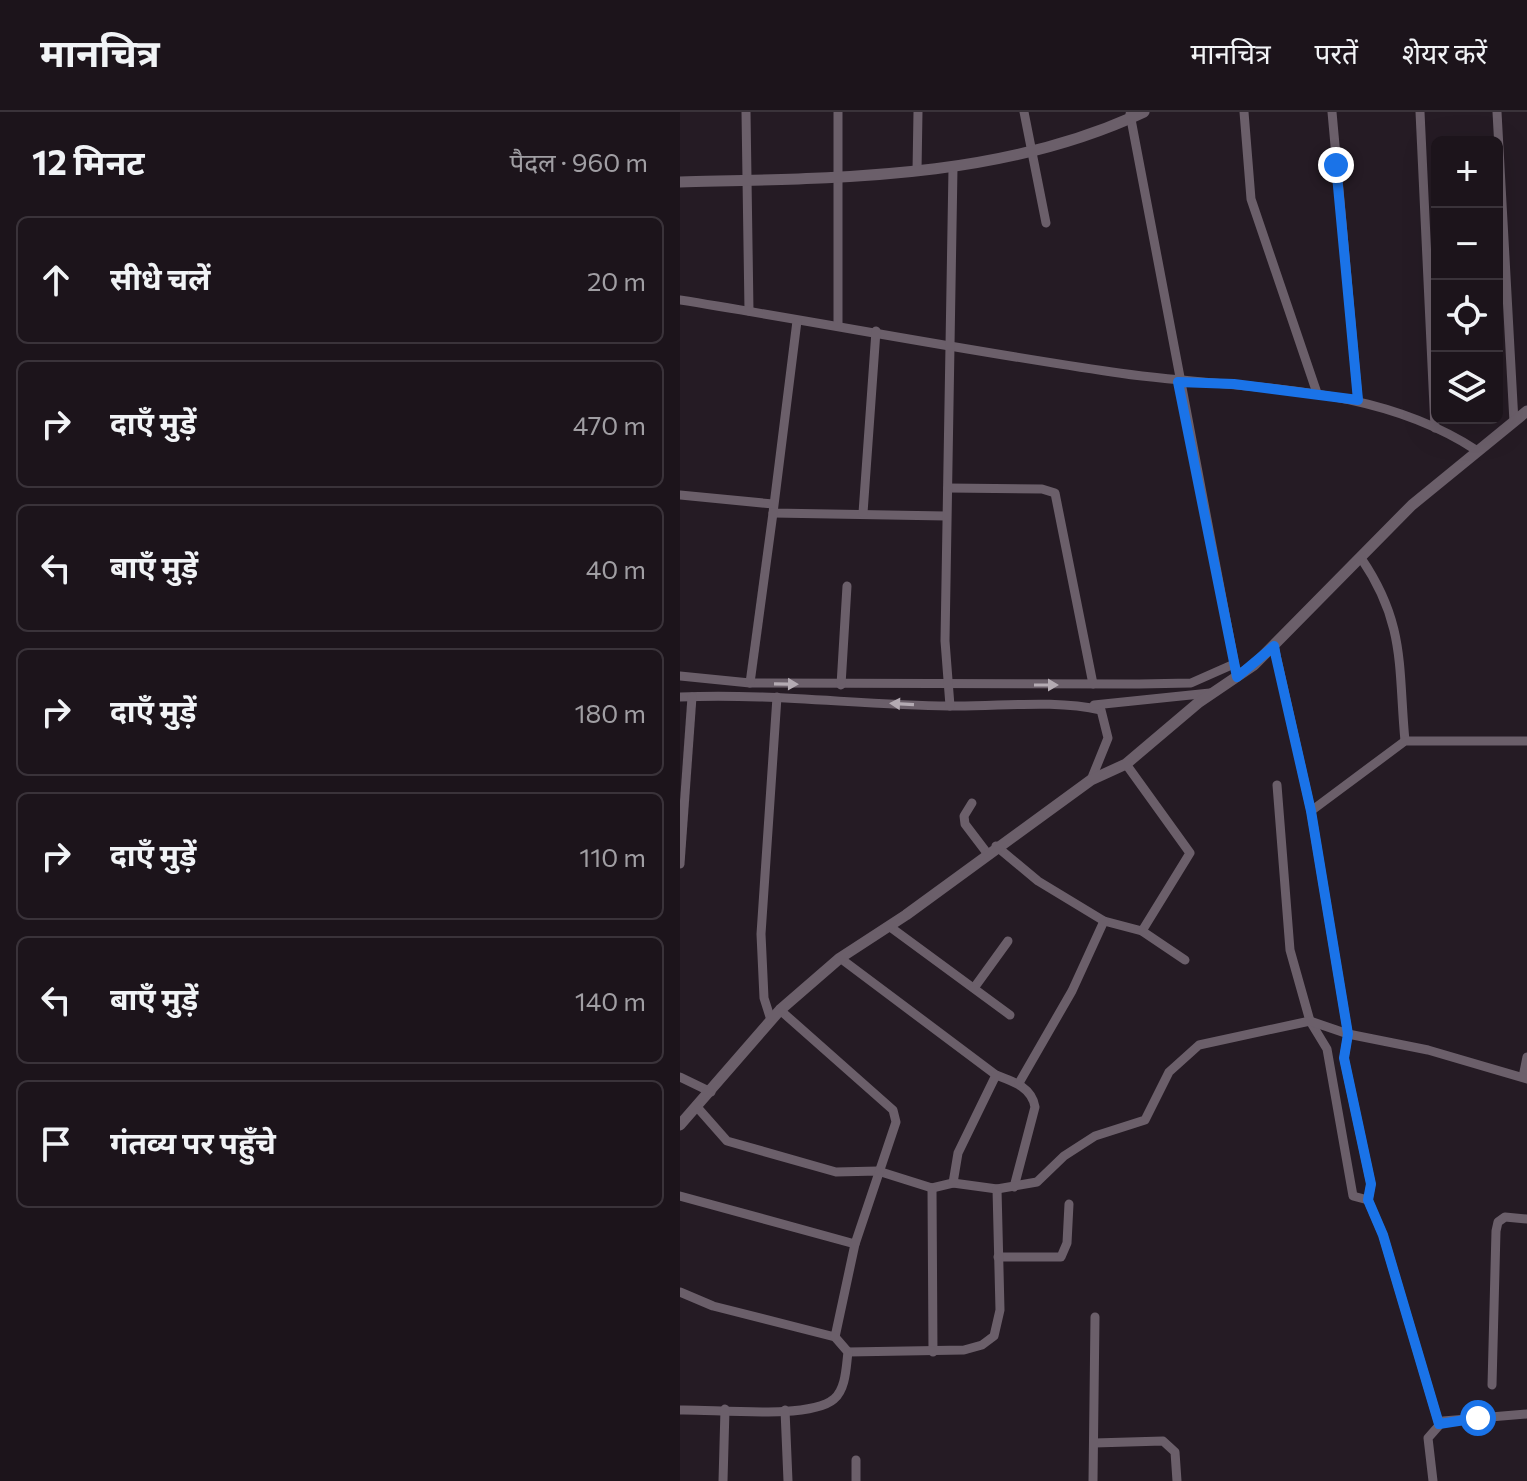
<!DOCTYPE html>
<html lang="hi">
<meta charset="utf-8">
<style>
:root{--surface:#1c141b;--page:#251d24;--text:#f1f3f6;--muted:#a09ea3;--line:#3a333a}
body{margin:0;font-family:Commissioner,"Noto Sans Devanagari",sans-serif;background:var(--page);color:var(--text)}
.controls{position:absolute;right:24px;top:24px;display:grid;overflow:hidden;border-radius:12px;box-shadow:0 8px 32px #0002}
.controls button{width:72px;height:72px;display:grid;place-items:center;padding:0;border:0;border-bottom:2px solid var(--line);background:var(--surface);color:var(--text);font:40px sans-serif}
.stop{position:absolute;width:24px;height:24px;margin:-18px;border:6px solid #1a73e8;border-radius:50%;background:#fff}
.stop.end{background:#1a73e8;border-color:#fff;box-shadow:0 2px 8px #0008}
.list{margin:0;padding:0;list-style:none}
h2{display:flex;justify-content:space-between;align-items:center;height:104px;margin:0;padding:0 32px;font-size:34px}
h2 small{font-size:26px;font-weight:400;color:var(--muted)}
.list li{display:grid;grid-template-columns:52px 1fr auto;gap:24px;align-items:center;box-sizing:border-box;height:128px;margin:0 16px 16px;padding:0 16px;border:2px solid var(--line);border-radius:12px}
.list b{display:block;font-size:30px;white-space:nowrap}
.list em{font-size:26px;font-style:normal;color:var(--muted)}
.icon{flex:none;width:44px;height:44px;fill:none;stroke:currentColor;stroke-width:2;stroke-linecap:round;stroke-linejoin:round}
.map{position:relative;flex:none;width:847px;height:1369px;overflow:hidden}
header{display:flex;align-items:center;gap:48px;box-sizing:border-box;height:112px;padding:0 40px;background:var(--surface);border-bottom:2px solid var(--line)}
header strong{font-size:38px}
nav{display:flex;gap:44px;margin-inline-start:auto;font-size:28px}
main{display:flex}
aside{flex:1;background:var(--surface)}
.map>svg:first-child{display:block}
</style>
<header>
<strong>मानचित्र</strong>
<nav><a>मानचित्र</a><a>परतें</a><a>शेयर करें</a></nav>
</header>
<main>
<aside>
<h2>12 मिनट<small>पैदल · 960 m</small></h2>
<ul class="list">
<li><svg class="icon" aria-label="ahead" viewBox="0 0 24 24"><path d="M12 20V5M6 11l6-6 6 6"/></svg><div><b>सीधे चलें</b></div><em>20 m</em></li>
<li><svg class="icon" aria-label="right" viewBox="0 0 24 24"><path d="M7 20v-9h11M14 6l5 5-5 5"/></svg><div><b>दाएँ मुड़ें</b></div><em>470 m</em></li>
<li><svg class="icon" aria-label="left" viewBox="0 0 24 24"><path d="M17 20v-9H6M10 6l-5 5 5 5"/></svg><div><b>बाएँ मुड़ें</b></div><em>40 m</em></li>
<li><svg class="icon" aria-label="right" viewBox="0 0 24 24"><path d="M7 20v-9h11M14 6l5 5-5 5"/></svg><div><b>दाएँ मुड़ें</b></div><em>180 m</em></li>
<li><svg class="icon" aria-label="right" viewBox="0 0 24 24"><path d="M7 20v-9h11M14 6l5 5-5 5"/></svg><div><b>दाएँ मुड़ें</b></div><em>110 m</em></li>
<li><svg class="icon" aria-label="left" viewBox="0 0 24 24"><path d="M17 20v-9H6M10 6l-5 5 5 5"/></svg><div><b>बाएँ मुड़ें</b></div><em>140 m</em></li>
<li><svg class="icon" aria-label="arrive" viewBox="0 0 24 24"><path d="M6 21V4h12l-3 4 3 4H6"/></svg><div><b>गंतव्य पर पहुँचे</b></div></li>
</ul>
</aside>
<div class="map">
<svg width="847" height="1369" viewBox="0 0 847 1369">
<rect width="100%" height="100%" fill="#251b24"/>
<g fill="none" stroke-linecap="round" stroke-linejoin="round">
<g stroke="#6b5f6a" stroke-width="9">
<polyline points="66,0 69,199"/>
<polyline points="158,0 158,213"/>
<polyline points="344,0 366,111"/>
<polyline points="564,0 571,87 637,281"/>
<polyline points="652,0 678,288"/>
<polyline points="740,0 755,316"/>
<polyline points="817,0 834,310"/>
<polyline points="450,2 557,565"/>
<polyline points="237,59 238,0"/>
<path d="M0 188C144 211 287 239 432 260 555 279 687 267 796 338"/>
<polyline points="117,209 93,401 266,404"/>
<polyline points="268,376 362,377 375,381 413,572"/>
<polyline points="0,383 93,392"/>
<polyline points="183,401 196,219"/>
<path d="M681 446C726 512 718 555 725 629"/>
<polyline points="594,534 631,699 668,922 664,946 691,1072 688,1088 703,1123 759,1312"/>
<polyline points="0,564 70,571 459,572 511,571 554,552"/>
<polyline points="70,571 93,401"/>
<polyline points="161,573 167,474"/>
<path d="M0 585C90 581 179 593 269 594 319 595 372 587 421 598L428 626 411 668"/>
<polyline points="414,593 530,581"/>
<polyline points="270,594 265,529 273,56"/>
<polyline points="446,652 510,741 462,819"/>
<polyline points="597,673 610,838 630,909 647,937 673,1084 688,1088"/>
<polyline points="292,691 284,704 285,712 307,741"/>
<polyline points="631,699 725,629 847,629"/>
<polyline points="316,734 358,769 424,809 462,819 505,848"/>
<polyline points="0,752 12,585"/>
<polyline points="209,814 330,903"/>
<path d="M160 846 316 963C332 969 352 975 355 995L334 1075"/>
<polyline points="294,876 328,829"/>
<polyline points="91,908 84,886 81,822 97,585"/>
<polyline points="0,965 31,980"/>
<polyline points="843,965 847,945"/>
<polyline points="339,971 392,879 424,809"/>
<polyline points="17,995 47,1029 156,1060 198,1059 252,1076 273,1071 317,1077 357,1070 384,1044 415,1024 465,1008 489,960 519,933 630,909 668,922 748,938 847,967"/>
<polyline points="273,1071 278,1041 316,963"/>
<polyline points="252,1076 253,1240"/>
<polyline points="0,1084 175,1132"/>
<polyline points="318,1145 381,1145 387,1131 389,1092"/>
<polyline points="0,1180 33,1194 155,1225 175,1132 216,1010 213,998 100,898"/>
<polyline points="168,1240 284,1238 302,1233 314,1224 320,1198 317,1077"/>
<polyline points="812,1273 816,1119 818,1110 825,1105 847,1107"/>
<path d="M0 1298C34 1297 130 1308 154 1287 166 1277 166 1255 168 1240L155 1225"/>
<polyline points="105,1298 108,1369"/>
<polyline points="414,1331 483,1329 495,1340 497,1369"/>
<polyline points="176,1348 176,1369"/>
<polyline points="43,1369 45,1297"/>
<polyline points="413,1369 415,1205"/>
<polyline points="753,1369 748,1326 763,1309 847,1302"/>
</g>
<g stroke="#6b5f6a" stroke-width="11">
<path d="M0 70C156 66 320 68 464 0"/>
<polyline points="0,1013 100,898 160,846 226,803 411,668 446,652 518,591 574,553 732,393 847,299"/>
</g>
</g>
<defs><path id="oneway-solid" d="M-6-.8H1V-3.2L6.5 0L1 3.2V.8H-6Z" transform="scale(2)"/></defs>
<g fill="#b4abb3">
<use href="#oneway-solid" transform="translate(106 572) rotate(1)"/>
<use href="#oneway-solid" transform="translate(366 573)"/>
<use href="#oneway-solid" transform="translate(222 592) rotate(-177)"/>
</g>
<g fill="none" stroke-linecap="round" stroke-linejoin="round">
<polyline stroke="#1a73e8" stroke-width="10" points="656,53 678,288 554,272 498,270 557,565 594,534 596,545 631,699 668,922 664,946 691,1072 688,1088 703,1123 759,1312 798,1306"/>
</g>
</svg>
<div class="controls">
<button>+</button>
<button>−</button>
<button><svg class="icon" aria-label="locate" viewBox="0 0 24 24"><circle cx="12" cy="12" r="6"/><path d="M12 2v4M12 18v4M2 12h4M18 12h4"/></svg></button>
<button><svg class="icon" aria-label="layers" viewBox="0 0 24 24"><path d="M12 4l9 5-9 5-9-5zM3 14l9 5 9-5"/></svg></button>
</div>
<div class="stop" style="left:798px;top:1306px"></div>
<div class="stop end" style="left:656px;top:53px"></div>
</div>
</main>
